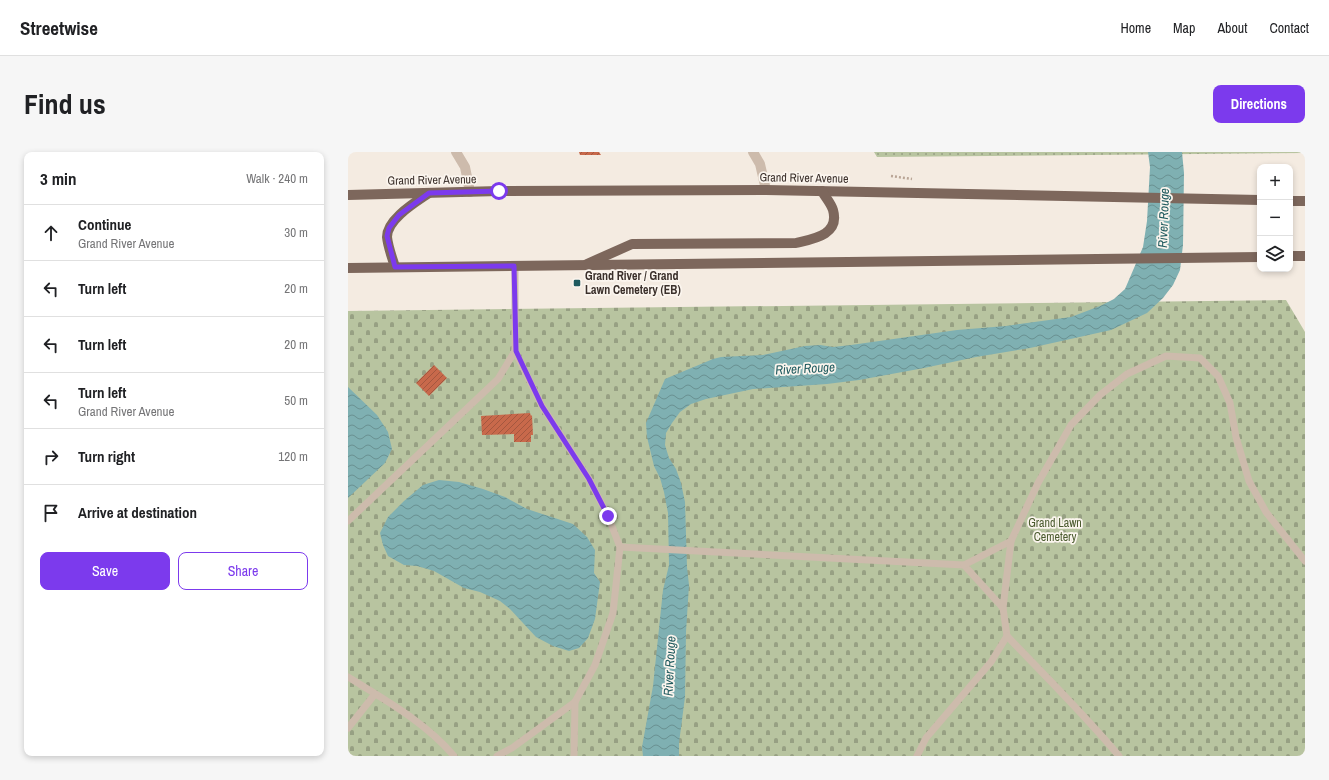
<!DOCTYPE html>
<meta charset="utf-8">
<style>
:root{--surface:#fff;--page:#f6f6f6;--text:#202124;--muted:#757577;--line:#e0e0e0;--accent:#7c3aed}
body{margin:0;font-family:"Archivo Narrow",sans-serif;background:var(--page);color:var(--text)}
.controls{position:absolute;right:12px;top:12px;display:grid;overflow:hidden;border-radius:8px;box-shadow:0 2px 6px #0003}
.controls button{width:36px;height:36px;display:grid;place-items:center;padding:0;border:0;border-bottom:1px solid var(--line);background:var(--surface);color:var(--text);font:20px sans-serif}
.stop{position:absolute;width:12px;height:12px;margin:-9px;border:3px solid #7c3aed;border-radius:50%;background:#fff}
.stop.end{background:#7c3aed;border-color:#fff;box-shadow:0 1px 4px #0008}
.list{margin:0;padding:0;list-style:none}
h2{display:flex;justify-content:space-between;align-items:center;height:52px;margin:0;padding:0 16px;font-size:17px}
h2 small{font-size:13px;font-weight:400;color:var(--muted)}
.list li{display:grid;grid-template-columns:26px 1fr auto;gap:12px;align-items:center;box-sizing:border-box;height:56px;padding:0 16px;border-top:1px solid var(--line)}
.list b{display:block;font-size:15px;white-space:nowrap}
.list p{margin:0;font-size:13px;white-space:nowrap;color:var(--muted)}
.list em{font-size:13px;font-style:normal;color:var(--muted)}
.actions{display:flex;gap:8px;padding:12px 16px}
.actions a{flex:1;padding:9px 0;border:1px solid var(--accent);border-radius:8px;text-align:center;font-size:14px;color:var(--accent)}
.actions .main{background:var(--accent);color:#fff}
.icon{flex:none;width:22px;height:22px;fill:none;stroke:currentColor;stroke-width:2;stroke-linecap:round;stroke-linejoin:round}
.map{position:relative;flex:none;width:957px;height:604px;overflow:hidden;border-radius:8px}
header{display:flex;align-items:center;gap:24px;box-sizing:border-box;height:56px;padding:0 20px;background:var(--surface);border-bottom:1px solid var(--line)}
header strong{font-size:19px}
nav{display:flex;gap:22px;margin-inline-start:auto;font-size:14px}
.intro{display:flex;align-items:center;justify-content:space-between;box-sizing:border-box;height:96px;padding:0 24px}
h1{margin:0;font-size:28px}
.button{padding:10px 18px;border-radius:8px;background:var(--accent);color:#fff;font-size:14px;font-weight:700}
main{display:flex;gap:24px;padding:0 24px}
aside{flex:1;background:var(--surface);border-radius:8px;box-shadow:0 2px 6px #0003}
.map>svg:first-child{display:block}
</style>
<header>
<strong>Streetwise</strong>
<nav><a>Home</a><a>Map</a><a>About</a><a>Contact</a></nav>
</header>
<div class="intro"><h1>Find us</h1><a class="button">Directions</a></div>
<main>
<aside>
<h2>3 min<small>Walk · 240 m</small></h2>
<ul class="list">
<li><svg class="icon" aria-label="ahead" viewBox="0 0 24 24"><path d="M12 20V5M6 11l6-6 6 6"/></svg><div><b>Continue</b><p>Grand River Avenue</p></div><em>30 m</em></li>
<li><svg class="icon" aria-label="left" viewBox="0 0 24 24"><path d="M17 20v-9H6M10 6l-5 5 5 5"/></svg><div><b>Turn left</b></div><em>20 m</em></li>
<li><svg class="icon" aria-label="left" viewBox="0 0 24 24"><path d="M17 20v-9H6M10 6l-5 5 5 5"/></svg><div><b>Turn left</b></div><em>20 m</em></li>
<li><svg class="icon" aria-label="left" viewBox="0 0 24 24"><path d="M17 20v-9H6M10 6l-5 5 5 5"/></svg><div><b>Turn left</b><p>Grand River Avenue</p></div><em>50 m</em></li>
<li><svg class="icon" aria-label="right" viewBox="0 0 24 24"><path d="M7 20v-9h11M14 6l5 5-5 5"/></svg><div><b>Turn right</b></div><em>120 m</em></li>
<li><svg class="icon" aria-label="arrive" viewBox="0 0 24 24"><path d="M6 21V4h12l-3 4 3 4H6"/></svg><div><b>Arrive at destination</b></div></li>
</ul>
<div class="actions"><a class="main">Save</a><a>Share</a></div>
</aside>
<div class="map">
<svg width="957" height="604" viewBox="0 0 957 604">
<defs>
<pattern id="cemetery-stones" width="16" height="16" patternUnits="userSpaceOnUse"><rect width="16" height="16" fill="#b8c4a0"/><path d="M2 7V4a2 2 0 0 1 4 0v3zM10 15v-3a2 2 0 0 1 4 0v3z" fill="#97a083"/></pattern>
<pattern id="park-dots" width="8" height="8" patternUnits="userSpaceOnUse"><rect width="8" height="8" fill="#b8c4a0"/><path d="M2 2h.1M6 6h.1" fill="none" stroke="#97a083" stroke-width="1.8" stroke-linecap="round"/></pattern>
<pattern id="water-waves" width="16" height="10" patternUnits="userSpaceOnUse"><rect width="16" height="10" fill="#7fb0b2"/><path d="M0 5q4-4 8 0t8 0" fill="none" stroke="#699091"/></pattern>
<pattern id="building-hatch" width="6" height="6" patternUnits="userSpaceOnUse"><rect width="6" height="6" fill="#c8694b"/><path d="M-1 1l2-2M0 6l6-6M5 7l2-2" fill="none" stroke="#a4573f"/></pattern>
</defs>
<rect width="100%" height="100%" fill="#f4ebe1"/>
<polygon fill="url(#cemetery-stones)" points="938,148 957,180 957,604 0,604 0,159"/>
<polygon fill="url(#park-dots)" points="526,0 957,0 957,1 529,5"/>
<g fill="url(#water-waves)">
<polygon points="800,0 834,0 836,21 835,93 832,118 825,133 815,146 799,161 763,178 682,196 628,205 576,216 511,228 479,232 405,237 358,247 343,252 332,260 324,271 318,281 317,293 321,306 328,317 333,331 337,350 339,415 341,433 338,480 337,545 331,591 331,604 295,604 294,595 305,534 315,438 321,413 320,361 316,340 312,326 306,314 299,285 298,271 317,227 365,207 373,205 415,203 457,194 472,193 485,195 503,193 609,178 658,174 723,165 752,154 766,147 777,137 795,95 799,69 802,15"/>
<polygon points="0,235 29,263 40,280 44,297 37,311 0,346"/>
<polygon points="91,328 111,330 135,337 157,345 179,357 225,372 239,385 247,398 246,421 252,430 247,467 240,486 231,496 221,499 205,494 188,485 162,457 152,449 132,440 116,436 86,419 69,414 56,413 40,404 35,393 32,381 40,365 56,349 75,333"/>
</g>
<g fill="url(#building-hatch)">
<polygon points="231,0 251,0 253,3 232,3"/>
<polygon points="86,213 99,226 81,244 68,231"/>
<polygon points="182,261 183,264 184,263 185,283 183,283 183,290 166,290 166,282 134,283 133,264"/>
</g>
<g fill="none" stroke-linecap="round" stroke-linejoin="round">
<polyline stroke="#b9a596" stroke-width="2.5" stroke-dasharray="2 2" stroke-linecap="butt" points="543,24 564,27"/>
<g stroke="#cdbbac" stroke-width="7">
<polyline points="0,369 150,227 167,199 167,114"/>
<polyline points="272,395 616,413 655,456 659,484 643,510 578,586 569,604"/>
<polyline points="616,413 663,389 690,331 723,273 752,243 779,222 818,204 852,206 870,224 882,251 888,285 901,329 918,360 957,409"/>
<polyline points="655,456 663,389"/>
<path d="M659 484C697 524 736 562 771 604"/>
<path d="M0 525C37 548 77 570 106 604"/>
<polyline points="0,576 27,542"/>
<polyline points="149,604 164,596 227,550 247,513 265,461 272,395 260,364 241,327 194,254 167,199"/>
<polyline points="226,604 227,550"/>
</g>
<g stroke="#cdbbac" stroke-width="10">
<polyline points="108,0 117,15 122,40"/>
<polyline points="405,0 412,12 418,38"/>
</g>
<g stroke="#7d675c" stroke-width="10">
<polyline points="0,43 151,39 418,38 912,48"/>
<polyline points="942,49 957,49"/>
<polyline points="942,104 957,104"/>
<path d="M239 112 284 92 448 91C465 87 492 83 485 58 483 51 477 45 474 39"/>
<path d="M47 115C44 105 40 95 39 85 39 67 68 50 81 41"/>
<polyline points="0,116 912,105"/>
</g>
</g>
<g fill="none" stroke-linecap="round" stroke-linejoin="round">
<polyline stroke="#7c3aed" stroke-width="5" points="151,39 81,41 51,63 41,76 39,84 47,115 166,114 168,199 194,254 241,327 260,364"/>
</g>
<rect fill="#1f5a5e" stroke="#fbf5ee" stroke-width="1.5" x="225" y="127" width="8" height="8" rx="2"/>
<g text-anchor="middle" stroke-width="3.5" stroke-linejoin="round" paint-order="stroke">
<g font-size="12" fill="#3b302b" stroke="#fbf5ee">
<text transform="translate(456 26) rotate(1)" y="4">Grand River Avenue</text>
<text transform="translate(84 28) rotate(-1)" y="4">Grand River Avenue</text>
</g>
<g font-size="12" font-weight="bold" fill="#3b302b" stroke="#fbf5ee" text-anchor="start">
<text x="237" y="128">Grand River / Grand<tspan x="237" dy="14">Lawn Cemetery (EB)</tspan></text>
</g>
<g font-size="12" fill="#4a5a2e" stroke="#fbf5ee">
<text x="707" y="375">Grand Lawn<tspan x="707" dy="14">Cemetery</tspan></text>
</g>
<g font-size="13" font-style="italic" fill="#1f5a5e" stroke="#fbf5ee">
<text transform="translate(815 66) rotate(-88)" y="5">River Rouge</text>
<text transform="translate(457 216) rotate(-3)" y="5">River Rouge</text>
<text transform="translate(321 514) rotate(-87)" y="5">River Rouge</text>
</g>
</g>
</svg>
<div class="controls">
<button>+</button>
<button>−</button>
<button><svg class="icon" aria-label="layers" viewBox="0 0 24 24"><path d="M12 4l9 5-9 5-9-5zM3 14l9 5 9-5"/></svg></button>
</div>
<div class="stop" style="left:151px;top:39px"></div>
<div class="stop end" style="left:260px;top:364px"></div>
</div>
</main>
